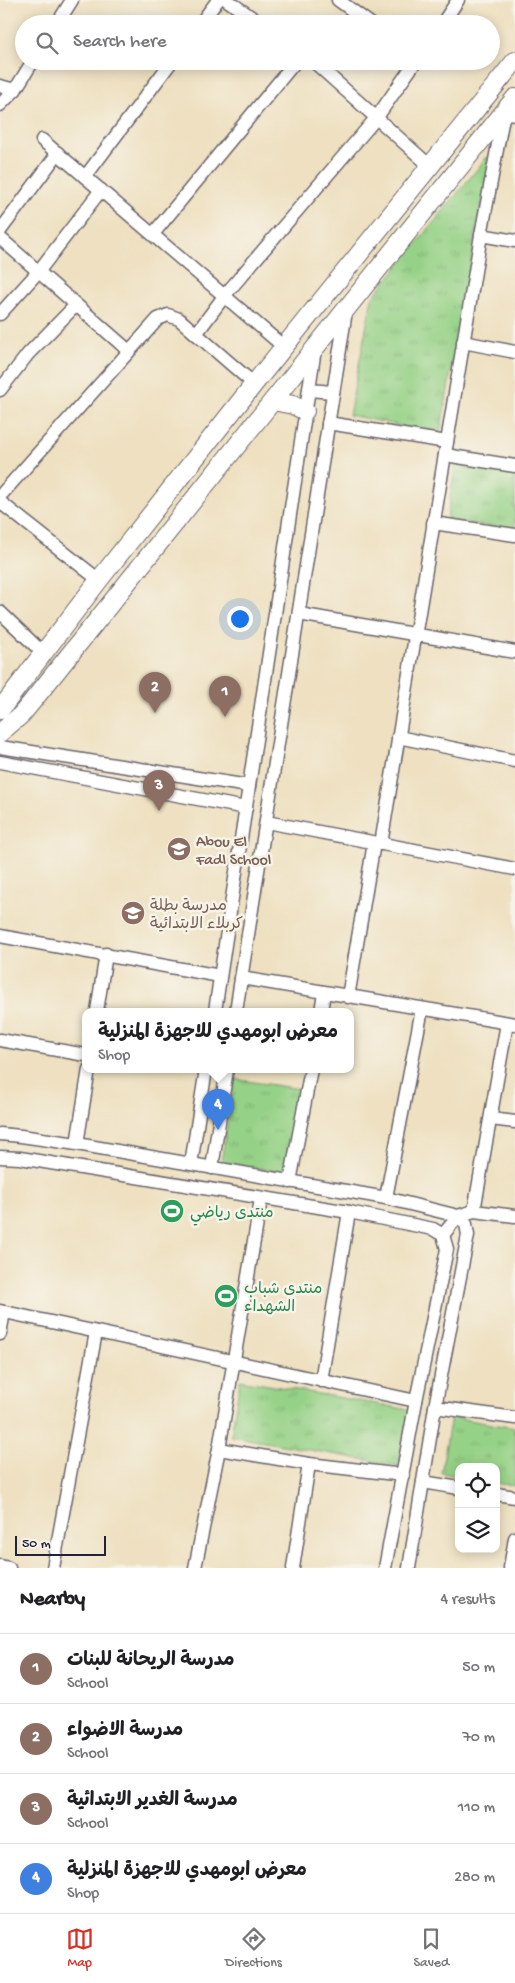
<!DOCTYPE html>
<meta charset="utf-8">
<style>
:root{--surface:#fff;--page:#f6f6f6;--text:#202124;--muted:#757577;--line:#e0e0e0;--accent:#d93025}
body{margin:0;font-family:"Gochi Hand","Playpen Sans Arabic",sans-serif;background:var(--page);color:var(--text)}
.controls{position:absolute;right:15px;bottom:15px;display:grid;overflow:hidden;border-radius:10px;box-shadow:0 2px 12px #0003}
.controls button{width:45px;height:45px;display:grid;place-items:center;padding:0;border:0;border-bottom:1px solid var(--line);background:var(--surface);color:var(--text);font:25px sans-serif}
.scale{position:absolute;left:15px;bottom:12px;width:91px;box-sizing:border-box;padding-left:5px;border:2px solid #22223b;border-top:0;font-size:14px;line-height:18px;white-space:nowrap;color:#22223b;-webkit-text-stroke:4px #f7f3e8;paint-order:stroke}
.you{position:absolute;left:239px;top:618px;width:18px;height:18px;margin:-12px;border:4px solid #fff;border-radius:50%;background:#1a73e8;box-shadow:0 0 0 8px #1a73e833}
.badge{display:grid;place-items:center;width:32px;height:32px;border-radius:50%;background:var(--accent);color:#fff;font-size:16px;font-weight:700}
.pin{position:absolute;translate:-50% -41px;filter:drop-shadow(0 1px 2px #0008)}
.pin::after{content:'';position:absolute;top:26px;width:18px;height:15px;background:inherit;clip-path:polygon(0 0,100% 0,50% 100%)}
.popup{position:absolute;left:82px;top:1008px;width:272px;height:65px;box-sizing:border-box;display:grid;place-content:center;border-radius:10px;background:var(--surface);filter:drop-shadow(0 1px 4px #0005);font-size:16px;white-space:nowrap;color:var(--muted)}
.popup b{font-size:19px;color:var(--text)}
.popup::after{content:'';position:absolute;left:50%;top:100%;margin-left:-10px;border:10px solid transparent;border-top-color:var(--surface)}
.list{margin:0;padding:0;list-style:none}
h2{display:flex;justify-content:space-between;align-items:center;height:65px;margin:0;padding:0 20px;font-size:21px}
h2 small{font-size:16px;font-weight:400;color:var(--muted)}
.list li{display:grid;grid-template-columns:32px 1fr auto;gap:15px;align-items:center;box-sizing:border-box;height:70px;padding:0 20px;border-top:1px solid var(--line)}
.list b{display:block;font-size:19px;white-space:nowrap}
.list p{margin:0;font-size:16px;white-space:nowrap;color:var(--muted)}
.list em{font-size:16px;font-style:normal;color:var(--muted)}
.icon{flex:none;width:28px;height:28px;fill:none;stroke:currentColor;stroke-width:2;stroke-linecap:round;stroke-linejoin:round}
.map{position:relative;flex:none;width:515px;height:1568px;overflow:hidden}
.search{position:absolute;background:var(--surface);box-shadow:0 2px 12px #0003;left:15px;right:15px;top:15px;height:55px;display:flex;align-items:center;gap:12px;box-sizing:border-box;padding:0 18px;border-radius:28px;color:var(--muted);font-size:19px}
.sheet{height:345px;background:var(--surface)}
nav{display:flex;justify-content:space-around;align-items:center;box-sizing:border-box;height:70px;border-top:1px solid var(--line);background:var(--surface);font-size:14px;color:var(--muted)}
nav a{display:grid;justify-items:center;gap:2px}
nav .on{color:var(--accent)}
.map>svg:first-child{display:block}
</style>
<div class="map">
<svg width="515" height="1568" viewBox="0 0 515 1568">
<defs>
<pattern id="grass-tufts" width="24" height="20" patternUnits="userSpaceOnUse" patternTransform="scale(1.25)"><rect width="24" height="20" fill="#95d186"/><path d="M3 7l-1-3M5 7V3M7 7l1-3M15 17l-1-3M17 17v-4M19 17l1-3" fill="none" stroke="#80b375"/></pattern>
</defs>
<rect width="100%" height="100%" fill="#f7f3e8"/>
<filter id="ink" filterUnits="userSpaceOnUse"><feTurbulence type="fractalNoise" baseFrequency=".02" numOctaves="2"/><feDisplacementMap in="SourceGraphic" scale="10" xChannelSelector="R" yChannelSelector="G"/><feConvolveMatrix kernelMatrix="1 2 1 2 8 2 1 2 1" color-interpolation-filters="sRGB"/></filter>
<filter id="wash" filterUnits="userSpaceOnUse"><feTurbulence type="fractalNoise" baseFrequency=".0096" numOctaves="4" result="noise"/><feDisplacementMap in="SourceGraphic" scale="20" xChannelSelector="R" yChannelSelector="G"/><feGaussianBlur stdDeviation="1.12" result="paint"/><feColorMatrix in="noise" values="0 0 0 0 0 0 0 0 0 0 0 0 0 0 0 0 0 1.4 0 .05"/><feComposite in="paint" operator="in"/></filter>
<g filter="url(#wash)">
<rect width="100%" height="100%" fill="#eee0c0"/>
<g fill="url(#grass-tufts)" stroke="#5c7a60">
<polygon points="487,157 494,162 479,214 440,434 349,415 372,298"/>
<polygon points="455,465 515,474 515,530 447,520"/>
<polygon points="235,1079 300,1089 286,1173 221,1162"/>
<polygon points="240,1380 410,1410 400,1466 231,1436"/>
<polygon points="451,1417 515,1428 515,1486 496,1483 496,1467 459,1467 459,1476 441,1473"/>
</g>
</g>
<g filter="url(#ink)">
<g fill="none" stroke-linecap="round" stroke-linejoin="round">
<g stroke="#69646a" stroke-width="15">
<g id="street">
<polyline points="227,0 261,24"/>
<polyline points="338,0 371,24"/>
<polyline points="57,24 72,0"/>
<polyline points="200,24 218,0"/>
<polyline points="442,24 458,0"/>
<polyline points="313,61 430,166"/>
<polyline points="0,86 15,90"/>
<polyline points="0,105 15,90 33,61"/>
<polyline points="42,140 284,347"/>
<polyline points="85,177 172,61"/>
<polyline points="0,231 58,153"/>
<polyline points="153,234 296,61"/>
<polyline points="481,235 515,241"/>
<polyline points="0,238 129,351"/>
<polyline points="0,314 38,272 101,190"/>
<polyline points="196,334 225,295 377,117 416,61"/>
<polyline points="463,342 515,352"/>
<polyline points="0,390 28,354 76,305"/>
<polyline points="309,390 333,392"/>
<polyline points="328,423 447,442"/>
<polyline points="445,455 515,466"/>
<polyline points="0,496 158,319 168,315 179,319 254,384"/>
<polyline points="0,502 99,580"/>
<polyline points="433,523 515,535"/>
<polyline points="0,612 43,653"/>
<polyline points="299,614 515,652"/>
<polyline points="398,737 515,761"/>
<polyline points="0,747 249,786"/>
<polyline points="0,762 246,808"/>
<polyline points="266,822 515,869"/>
<polyline points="381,844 481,235 504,112 515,114"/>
<polyline points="0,936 220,976"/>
<polyline points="241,978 515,1024"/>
<polyline points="348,997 374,843"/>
<polyline points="97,1011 106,954"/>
<polyline points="215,1011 315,349"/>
<polyline points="236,1011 346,311"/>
<polyline points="321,1011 324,993"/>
<polyline points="0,1040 86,1055"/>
<polyline points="491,1119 515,1122"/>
<polyline points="0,1134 21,1136 77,1144 386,1198 458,1216 474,1211 515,1216"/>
<polyline points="77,1144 89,1069"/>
<polyline points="0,1157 20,1158 349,1212 433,1229 443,1235 447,1249 416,1401 385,1568"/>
<polyline points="191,1164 206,1069"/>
<polyline points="212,1168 227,1069"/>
<polyline points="290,1182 311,1069"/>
<polyline points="386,1198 422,1009"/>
<polyline points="474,1211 507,1023"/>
<polyline points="443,1235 458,1216"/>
<polyline points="0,1311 416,1401"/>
<polyline points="0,1334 4,1312"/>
<polyline points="321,1381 349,1212"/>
<polyline points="435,1407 515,1418"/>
<polyline points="219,1449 309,1464 403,1475"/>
<polyline points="423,1482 459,1488"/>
<polyline points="496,1494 515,1497"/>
<polyline points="0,1566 9,1568"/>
<polyline points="53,1568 96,1332"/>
<polyline points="195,1568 219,1449 261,1199"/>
<polyline points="293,1568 309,1464"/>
<polyline points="409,1568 435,1407 468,1235 466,1224 458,1216"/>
<polyline points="510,1568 515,1538"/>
</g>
</g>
<g stroke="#69646a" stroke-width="20">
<g id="secondary">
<polyline points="273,401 293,405 305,411"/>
<polyline points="0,710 99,580 254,384 515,61"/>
<polyline points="0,733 21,715 31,703 515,98"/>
</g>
</g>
<use href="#street" stroke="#fff" stroke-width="12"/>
<use href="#secondary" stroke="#fff" stroke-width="18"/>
</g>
</g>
<defs>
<g id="school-disc" transform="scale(1.25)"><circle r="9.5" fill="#8d6e63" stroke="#f7f3e8"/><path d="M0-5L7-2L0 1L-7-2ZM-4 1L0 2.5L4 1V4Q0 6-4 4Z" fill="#fff"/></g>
<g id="stadium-disc" transform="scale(1.25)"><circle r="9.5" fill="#2e9e5b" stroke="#f7f3e8"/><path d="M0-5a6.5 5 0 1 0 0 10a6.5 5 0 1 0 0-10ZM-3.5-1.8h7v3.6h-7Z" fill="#fff"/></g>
</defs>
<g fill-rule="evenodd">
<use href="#school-disc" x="179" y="849"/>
<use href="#school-disc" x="133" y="913"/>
<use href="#stadium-disc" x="172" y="1211"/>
<use href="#stadium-disc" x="226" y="1296"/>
</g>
<g text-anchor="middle" stroke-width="5" stroke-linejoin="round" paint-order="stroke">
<g font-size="16" fill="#785e54" stroke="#f7f3e8" text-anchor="start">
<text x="196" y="846">Abou El<tspan x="196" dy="18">Fadl School</tspan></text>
<text x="150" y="910">مدرسة بطلة<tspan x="150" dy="18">كربلاء الابتدائية</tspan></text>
</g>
<g font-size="16" fill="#27864d" stroke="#f7f3e8" text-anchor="start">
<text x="190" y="1217">منتدى رياضي</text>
<text x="244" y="1293">منتدى شباب<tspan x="244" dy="18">الشهداء</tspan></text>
</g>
</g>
</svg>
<div class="controls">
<button><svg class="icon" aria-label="locate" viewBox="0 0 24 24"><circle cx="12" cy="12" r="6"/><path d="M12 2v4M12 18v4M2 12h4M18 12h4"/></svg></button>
<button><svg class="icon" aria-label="layers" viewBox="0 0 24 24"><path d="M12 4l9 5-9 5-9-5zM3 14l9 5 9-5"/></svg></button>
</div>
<div class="scale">50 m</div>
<div class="you"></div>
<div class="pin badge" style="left:225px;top:717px;background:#8d6e63">1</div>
<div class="pin badge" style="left:155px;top:713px;background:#8d6e63">2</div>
<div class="pin badge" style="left:159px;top:811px;background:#8d6e63">3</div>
<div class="pin badge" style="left:218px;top:1130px;background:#3f7fe0">4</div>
<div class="popup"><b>معرض ابومهدي للاجهزة المنزلية</b>Shop</div>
<div class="search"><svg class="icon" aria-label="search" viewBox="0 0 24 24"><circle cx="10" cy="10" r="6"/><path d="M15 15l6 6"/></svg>Search here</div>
</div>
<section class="sheet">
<h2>Nearby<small>4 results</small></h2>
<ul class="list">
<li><span class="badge" style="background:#8d6e63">1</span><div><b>مدرسة الريحانة للبنات</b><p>School</p></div><em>50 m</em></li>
<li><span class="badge" style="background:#8d6e63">2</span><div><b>مدرسة الاضواء</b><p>School</p></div><em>70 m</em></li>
<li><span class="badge" style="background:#8d6e63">3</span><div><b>مدرسة الغدير الابتدائية</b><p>School</p></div><em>110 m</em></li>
<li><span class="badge" style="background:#3f7fe0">4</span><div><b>معرض ابومهدي للاجهزة المنزلية</b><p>Shop</p></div><em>280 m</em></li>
</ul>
</section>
<nav>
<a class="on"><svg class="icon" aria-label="map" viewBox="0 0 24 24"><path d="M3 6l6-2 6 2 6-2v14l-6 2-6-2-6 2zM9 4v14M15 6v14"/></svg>Map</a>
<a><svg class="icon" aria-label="directions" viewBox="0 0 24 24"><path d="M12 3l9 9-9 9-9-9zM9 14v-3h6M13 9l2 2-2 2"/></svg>Directions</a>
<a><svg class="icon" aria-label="saved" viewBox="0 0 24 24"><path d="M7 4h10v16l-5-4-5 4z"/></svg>Saved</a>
</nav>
